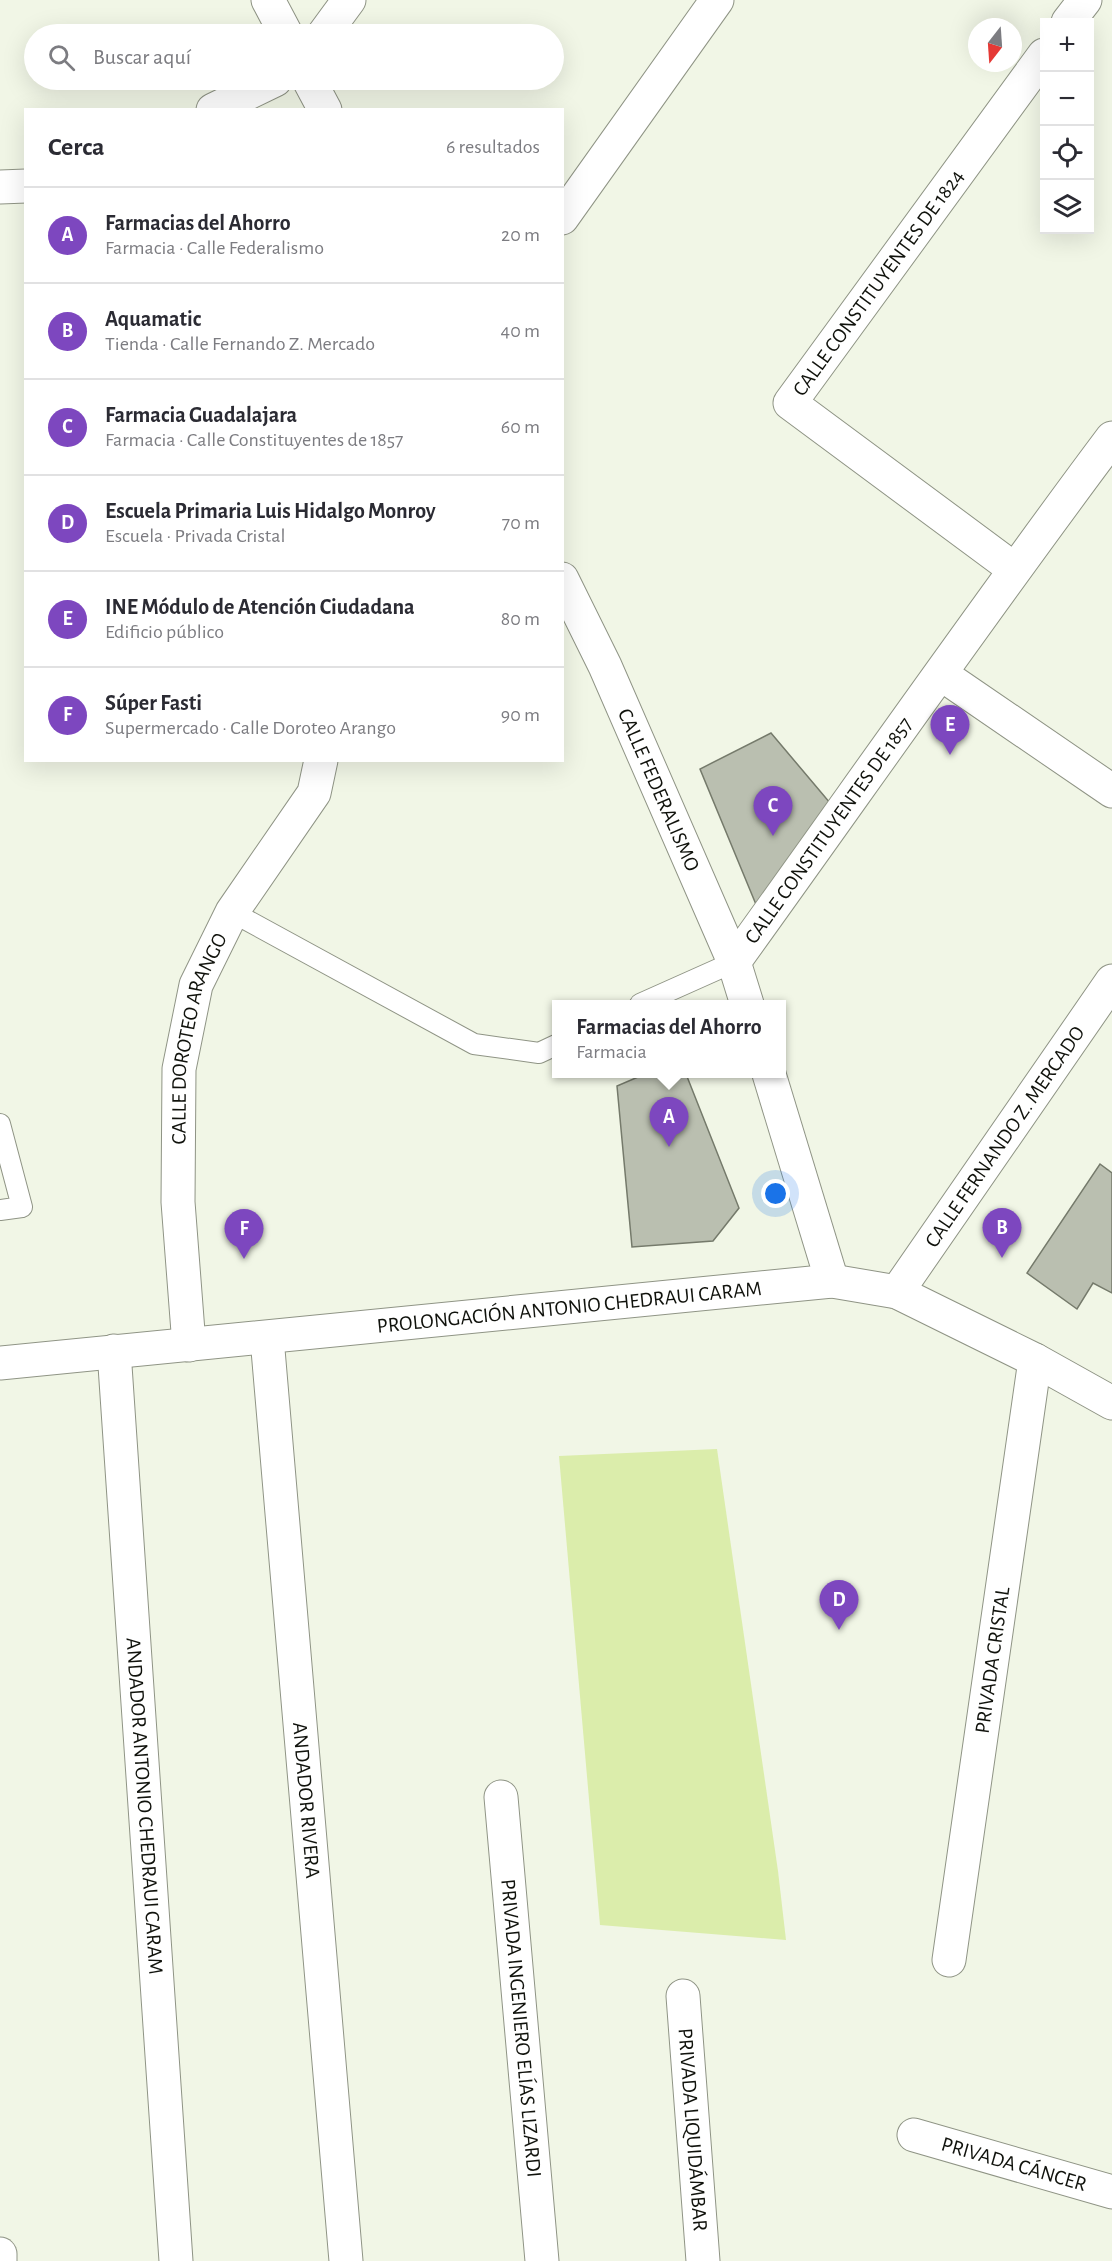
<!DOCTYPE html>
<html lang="es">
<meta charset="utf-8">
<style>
:root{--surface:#fff;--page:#f2f2f3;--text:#2b2b33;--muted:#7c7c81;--line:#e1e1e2;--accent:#7d47bf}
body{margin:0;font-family:"Alegreya Sans",sans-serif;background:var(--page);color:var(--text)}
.controls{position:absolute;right:18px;top:18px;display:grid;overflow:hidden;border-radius:0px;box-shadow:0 6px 24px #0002}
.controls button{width:54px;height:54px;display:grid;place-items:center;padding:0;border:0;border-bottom:2px solid var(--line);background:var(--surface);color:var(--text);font:30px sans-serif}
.compass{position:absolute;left:968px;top:18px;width:54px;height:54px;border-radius:50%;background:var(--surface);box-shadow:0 6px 24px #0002;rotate:197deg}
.you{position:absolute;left:776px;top:1194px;width:21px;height:21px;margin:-15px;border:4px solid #fff;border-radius:50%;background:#1a73e8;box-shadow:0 0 0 9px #1a73e833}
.badge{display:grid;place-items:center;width:39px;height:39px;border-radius:50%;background:var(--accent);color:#fff;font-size:20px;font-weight:700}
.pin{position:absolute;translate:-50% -50px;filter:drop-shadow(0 2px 3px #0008)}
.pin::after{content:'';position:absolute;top:32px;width:21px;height:18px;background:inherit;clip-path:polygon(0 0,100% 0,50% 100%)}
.popup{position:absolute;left:552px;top:1000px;width:234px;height:78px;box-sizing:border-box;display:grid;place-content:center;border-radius:0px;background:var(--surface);filter:drop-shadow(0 2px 4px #0005);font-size:20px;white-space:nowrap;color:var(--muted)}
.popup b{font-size:22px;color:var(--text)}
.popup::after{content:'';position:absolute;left:50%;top:100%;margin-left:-12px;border:12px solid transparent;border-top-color:var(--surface)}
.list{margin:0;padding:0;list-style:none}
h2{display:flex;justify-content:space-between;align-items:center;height:78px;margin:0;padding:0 24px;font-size:26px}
h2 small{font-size:20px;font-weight:400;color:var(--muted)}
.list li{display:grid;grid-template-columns:39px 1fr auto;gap:18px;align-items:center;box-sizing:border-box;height:96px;padding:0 24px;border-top:2px solid var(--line)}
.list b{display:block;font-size:22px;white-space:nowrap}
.list p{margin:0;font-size:20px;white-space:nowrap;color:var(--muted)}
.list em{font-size:20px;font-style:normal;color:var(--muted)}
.icon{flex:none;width:33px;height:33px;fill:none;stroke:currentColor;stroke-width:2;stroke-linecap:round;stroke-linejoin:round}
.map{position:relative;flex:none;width:1112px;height:2261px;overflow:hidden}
.search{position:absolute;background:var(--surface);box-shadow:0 6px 24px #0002;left:24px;top:24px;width:540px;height:66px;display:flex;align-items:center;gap:15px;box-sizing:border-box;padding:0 21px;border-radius:33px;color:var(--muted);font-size:22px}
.panel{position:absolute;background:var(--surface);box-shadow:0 6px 24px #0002;left:24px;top:108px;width:540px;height:654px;border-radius:0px}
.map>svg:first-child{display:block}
</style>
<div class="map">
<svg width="1112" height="2261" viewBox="0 0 1112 2261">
<rect width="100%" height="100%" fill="#f1f6e6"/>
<polygon fill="#dbedab" points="717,1449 778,1871 786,1940 600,1925 559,1456"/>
<g fill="#babfb0" stroke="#757a6b" stroke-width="1.5">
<polygon points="771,733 836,810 762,919 700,769"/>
<polygon points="645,1074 686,1074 739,1208 713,1241 632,1247 617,1086"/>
<polygon points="1100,1164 1112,1173 1112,1293 1093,1283 1077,1309 1027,1273"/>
</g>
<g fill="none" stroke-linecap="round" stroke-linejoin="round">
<g stroke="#8f9485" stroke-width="22">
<g id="service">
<polyline points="232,912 474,1044 539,1053 556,1045"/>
<polyline points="640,1004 734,962"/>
<polyline points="0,1124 22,1207 0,1210"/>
</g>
</g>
<g stroke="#8f9485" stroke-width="35">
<g id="minor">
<polyline points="1068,22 1085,0"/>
<polyline points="213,110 275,80"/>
<polyline points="0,187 26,186"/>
<polyline points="562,218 717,0"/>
<path id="s1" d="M1014 569 790 403 1044 55"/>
<polyline points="941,674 1112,791"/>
<path id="s2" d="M734 962C860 787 983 610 1112 438"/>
<path id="s3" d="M897 1292 1112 981"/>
<path id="s4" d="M267 1338 346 2261"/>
<path id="s5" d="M189 1345 178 1202 179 1069 196 985 232 912 314 793 321 760"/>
<path id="s6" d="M114 1351 176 2261"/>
<path id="s7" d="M501 1797 542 2261"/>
<path id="s8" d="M949 1960 1035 1360"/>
<path id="s9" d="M683 1996 703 2261"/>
<path id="s10" d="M914 2135 1112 2192"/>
<polyline points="0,2254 0,2261"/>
</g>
</g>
<g stroke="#8f9485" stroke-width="35">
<polyline id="tertiary" points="268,0 286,34"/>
</g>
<g stroke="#8f9485" stroke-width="35">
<g id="secondary">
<polyline points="324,34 349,0"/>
<polyline points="309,80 325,110"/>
<path id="s11" d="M562 579 605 666 734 962 747 1004"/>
<polyline points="769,1074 832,1281"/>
</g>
</g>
<g stroke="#8f9485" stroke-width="35">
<g id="primary">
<path id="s12" d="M0 1363 832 1281 897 1292 1035 1360 1112 1403"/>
</g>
</g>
<use href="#service" stroke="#fff" stroke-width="20"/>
<use href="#minor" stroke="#fff" stroke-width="33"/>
<use href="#tertiary" stroke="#fff" stroke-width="33"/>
<use href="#secondary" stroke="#fff" stroke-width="33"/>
<use href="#primary" stroke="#fff" stroke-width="33"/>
</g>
<g text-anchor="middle" stroke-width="4.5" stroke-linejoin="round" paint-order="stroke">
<g font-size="21" fill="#10120c" stroke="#fff">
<text dy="7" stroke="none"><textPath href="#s1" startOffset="428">CALLE CONSTITUYENTES DE 1824</textPath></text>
<text dy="7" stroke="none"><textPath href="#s11" startOffset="232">CALLE FEDERALISMO</textPath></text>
<text dy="7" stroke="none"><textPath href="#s2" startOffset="162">CALLE CONSTITUYENTES DE 1857</textPath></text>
<text dy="7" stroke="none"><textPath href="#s5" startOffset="310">CALLE DOROTEO ARANGO</textPath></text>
<text dy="7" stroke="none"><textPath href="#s3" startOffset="189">CALLE FERNANDO Z. MERCADO</textPath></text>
<text dy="7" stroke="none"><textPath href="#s12" startOffset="572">PROLONGACIÓN ANTONIO CHEDRAUI CARAM</textPath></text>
<text dy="7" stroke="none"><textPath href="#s8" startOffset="303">PRIVADA CRISTAL</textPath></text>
<text dy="7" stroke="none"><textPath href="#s4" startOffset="464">ANDADOR RIVERA</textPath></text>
<text dy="7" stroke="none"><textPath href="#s6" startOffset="456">ANDADOR ANTONIO CHEDRAUI CARAM</textPath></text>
<text dy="7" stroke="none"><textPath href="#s7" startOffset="232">PRIVADA INGENIERO ELÍAS LIZARDI</textPath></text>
<text dy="7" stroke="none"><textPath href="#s9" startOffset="134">PRIVADA LIQUIDÁMBAR</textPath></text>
<text dy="7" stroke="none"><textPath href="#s10" startOffset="104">PRIVADA CÁNCER</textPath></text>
</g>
</g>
</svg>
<div class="controls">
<button>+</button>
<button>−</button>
<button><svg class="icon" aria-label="locate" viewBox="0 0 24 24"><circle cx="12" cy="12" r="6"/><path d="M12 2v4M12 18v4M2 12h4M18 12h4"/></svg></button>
<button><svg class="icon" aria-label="layers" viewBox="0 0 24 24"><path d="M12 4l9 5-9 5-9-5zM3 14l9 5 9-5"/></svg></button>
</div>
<svg class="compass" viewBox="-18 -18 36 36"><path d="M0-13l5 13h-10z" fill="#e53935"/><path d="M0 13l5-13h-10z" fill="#7c7c81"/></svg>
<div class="you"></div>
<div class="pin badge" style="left:669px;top:1147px">A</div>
<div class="popup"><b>Farmacias del Ahorro</b>Farmacia</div>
<div class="pin badge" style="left:1002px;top:1258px">B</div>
<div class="pin badge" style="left:773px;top:836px">C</div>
<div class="pin badge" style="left:839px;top:1630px">D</div>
<div class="pin badge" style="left:950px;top:755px">E</div>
<div class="pin badge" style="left:244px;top:1259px">F</div>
<div class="search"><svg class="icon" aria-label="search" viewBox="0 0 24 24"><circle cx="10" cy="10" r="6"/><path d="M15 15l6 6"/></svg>Buscar aquí</div>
<section class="panel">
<h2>Cerca<small>6 resultados</small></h2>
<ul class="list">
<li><span class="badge">A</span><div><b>Farmacias del Ahorro</b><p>Farmacia · Calle Federalismo</p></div><em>20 m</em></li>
<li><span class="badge">B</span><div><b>Aquamatic</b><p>Tienda · Calle Fernando Z. Mercado</p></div><em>40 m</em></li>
<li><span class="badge">C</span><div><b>Farmacia Guadalajara</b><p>Farmacia · Calle Constituyentes de 1857</p></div><em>60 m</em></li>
<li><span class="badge">D</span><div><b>Escuela Primaria Luis Hidalgo Monroy</b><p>Escuela · Privada Cristal</p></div><em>70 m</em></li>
<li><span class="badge">E</span><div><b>INE Módulo de Atención Ciudadana</b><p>Edificio público</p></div><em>80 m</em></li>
<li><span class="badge">F</span><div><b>Súper Fasti</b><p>Supermercado · Calle Doroteo Arango</p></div><em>90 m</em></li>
</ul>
</section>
</div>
